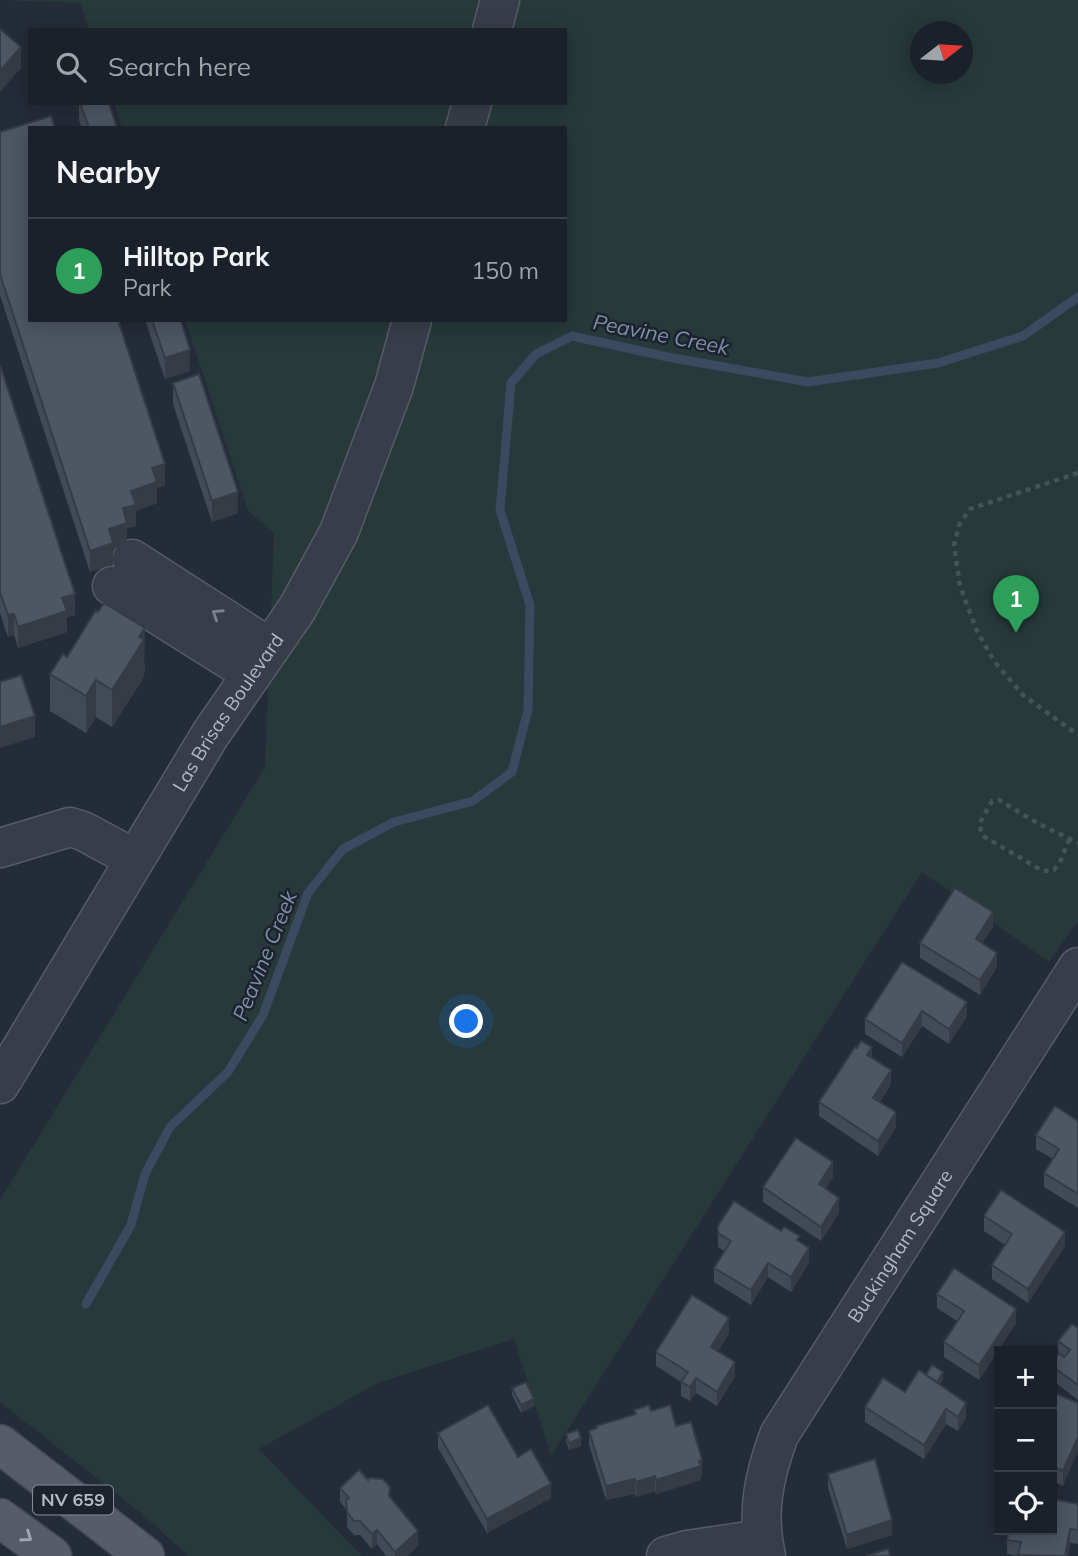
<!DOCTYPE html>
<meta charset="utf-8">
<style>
:root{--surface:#1b212a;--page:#282e36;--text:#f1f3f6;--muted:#a0a3a8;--line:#393e47;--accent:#90b2ec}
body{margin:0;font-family:Mulish,sans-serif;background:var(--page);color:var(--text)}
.controls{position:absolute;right:21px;bottom:21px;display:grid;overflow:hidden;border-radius:0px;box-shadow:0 4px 18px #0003}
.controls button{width:63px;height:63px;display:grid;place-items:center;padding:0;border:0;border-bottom:2px solid var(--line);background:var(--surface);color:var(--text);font:35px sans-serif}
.compass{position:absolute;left:910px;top:21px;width:63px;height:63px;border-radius:50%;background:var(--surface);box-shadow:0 4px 18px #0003;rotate:73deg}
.you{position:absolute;left:467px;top:1022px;width:24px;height:24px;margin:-18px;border:5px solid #fff;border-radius:50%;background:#1a73e8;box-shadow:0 0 0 10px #1a73e833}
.badge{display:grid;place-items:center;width:46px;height:46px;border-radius:50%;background:var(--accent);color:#fff;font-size:23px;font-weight:700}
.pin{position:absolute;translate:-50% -58px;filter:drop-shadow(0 2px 4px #0008)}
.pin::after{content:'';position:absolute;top:37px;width:24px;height:21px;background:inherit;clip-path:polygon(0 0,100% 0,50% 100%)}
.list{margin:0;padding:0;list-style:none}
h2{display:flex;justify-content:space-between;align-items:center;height:91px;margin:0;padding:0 28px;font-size:30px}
h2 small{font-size:23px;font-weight:400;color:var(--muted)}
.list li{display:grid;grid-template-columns:46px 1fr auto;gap:21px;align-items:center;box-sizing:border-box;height:105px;padding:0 28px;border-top:2px solid var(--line)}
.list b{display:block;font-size:26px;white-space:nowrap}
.list p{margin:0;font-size:23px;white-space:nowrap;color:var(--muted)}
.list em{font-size:23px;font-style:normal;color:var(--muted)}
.icon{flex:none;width:38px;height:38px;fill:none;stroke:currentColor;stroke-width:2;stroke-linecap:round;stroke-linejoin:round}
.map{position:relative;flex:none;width:1078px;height:1556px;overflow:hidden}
.search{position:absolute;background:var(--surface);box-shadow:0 4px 18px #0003;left:28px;top:28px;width:539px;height:77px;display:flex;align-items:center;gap:18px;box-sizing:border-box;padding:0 24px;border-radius:0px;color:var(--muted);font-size:26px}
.panel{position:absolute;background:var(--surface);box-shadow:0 4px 18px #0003;left:28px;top:126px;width:539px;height:196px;border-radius:0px}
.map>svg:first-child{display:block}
</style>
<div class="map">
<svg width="1078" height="1556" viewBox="0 0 1078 1556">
<rect width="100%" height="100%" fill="#242c38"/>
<path fill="#27393a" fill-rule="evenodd" d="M0 0H1078V921L1049 962 922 872 551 1456 514 1339 378 1383 259 1449 362 1556H189L142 1514 0 1402V1200L265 767 274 533 248 511 185 320H565V128H122L114 103H565V30H89L80 3ZM920 32H962V74H920Z"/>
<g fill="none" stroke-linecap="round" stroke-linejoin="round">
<polyline stroke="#3b4a60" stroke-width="9" points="86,1304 131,1225 145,1174 170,1127 228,1072 263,1015 308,893 343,849 394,822 473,801 512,772 528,710 530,605 500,510 511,383 536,354 572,336 668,357 808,382 938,363 1023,336 1078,297"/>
<g stroke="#565c66" stroke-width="41">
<g id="minor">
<polyline points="492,30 500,0"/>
<polyline points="465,128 472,103"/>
<polyline points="132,559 270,648"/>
<polyline points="112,586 252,674"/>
<polyline points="0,848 70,827 83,831 135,859"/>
<path id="s1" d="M0 1084 210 735 297 609 339 532 394 386 412 320"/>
<polyline points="666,1556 687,1550 762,1539"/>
<path id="s2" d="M766 1556C756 1512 764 1476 779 1435L1078 967"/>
</g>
</g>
<g stroke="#414751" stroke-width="41">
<g id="major">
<polyline points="0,1444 145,1556"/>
<polyline points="0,1518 52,1556"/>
</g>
</g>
<g stroke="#445456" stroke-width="4.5" stroke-dasharray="5 5" stroke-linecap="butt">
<polyline points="1078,473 970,509 959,525 954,545 960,586 977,631 994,661 1023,695 1078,735"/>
<polyline points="1069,839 1061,860 1054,870 1043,871 983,836 979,824 992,801 999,800 1039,824 1078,843"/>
</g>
<use href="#minor" stroke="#383e49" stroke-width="38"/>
<use href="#major" stroke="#565d69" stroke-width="38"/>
</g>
<g fill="#424a55">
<polygon points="79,103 109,103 117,128 82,128 79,120"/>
<polygon points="0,132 165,485 157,488 157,503 136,511 136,526 127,528 127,544 113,549 113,564 90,572 0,295"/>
<polygon points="145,320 181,320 190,371 165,379"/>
<polygon points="0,365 75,615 67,617 67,632 18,648 14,635 8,637 0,613"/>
<polygon points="173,383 238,513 212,522 173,404"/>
<polygon points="67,657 145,665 144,677 112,727 96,717 86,733 50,711 50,674"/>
<polygon points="993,927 982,943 997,967 980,995 920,958 920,943"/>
<polygon points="902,962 967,1016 949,1044 922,1026 902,1057 865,1034 865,1019"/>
<polygon points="872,1058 891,1084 880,1102 896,1127 878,1156 819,1116 819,1102"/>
<polygon points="1078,1121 1078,1208 1044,1187 1044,1173 1053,1159 1036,1149 1036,1135"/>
<polygon points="833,1177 825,1189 839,1213 821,1241 763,1202 763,1187"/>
<polygon points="984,1216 1065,1246 1028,1303 992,1279 992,1265 1005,1245 984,1231"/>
<polygon points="718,1226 800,1242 809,1263 791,1292 768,1277 751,1305 714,1282 714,1268 724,1251 718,1247"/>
<polygon points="937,1294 1016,1323 979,1380 944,1357 944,1342 957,1321 937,1308"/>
<polygon points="1078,1328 1078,1400 1052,1380 1052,1363 1058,1354 1058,1341"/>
<polygon points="729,1333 718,1351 735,1376 717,1406 696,1393 690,1401 681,1396 681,1382 656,1366 656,1352"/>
<polygon points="926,1375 943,1379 940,1384 966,1417 958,1431 946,1424 924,1459 865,1422 865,1407 905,1392"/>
<polygon points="512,1388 534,1406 521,1413 512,1395"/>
<polygon points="1052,1392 1078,1403 1063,1486 1052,1481"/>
<polygon points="634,1410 651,1411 676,1426 702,1474 701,1475 701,1480 656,1494 655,1491 636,1497 635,1494 606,1500 589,1445 589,1431 634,1415"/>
<polygon points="438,1433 551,1498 487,1533 438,1448"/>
<polygon points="566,1434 581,1446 569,1450 566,1441"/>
<polygon points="828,1474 892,1535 847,1549 828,1488"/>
<polygon points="368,1480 390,1497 418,1545 407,1556 386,1556 377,1544 372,1549 360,1535 354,1535 347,1527 347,1510 340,1502 340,1488"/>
<polygon points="1078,1504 1078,1544 1070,1543 1068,1556 1018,1556 1007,1554 1007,1540"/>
</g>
<g fill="#363c45">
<polygon points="21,47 21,68 0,92 0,71"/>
<polygon points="190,350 190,371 165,379 165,358"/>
<polygon points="165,464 165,485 157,488 157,503 136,511 136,526 127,528 127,544 113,549 113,564 90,572 90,551 109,529 123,508 131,491 152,468"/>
<polygon points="238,492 238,513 212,522 212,501"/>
<polygon points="75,594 75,615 67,617 67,632 18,648 18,627 62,598"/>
<polygon points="14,614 14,635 8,637 8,615"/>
<polygon points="145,628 144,677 112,727 112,690"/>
<polygon points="96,680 96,717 86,733 86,696"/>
<polygon points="35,716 35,737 0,748 0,727"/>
<polygon points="993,912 993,927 976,953 976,939"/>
<polygon points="997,953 997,967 980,995 980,980"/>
<polygon points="967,1002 967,1016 949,1044 949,1029"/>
<polygon points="922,1011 922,1026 902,1057 902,1043"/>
<polygon points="872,1047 872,1062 867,1055"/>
<polygon points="891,1070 891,1084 873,1112 873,1098"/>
<polygon points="896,1112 896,1127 878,1156 878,1141"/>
<polygon points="833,1162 833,1177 819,1199 819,1184"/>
<polygon points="839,1198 839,1213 821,1241 821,1227"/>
<polygon points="1065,1232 1065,1246 1028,1303 1028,1289"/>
<polygon points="809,1248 809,1263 791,1292 791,1277"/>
<polygon points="768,1263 768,1277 751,1305 751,1290"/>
<polygon points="1016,1309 1016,1323 979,1380 979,1365"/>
<polygon points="729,1318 729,1333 711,1362 711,1347"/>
<polygon points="735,1362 735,1376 717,1406 717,1392"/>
<polygon points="943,1372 943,1379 936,1390 936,1383"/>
<polygon points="696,1378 696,1393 690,1401 690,1387"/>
<polygon points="534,1399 534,1406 521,1413 521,1405"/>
<polygon points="966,1403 966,1417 958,1431 958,1417"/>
<polygon points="946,1409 946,1424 924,1459 924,1445"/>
<polygon points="1078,1437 1078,1451 1063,1486 1063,1471"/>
<polygon points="581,1438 581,1446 569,1450 569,1443"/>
<polygon points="702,1460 702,1474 701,1475 701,1480 656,1494 656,1480"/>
<polygon points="655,1476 655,1491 636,1497 636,1482"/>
<polygon points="635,1479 635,1494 606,1500 606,1486"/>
<polygon points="551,1484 551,1498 487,1533 487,1519"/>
<polygon points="892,1520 892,1535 847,1549 847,1535"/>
<polygon points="1070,1529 1070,1543 1068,1556 1065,1556"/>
<polygon points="377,1530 377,1544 372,1549 372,1534"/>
<polygon points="418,1531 418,1545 407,1556 395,1556 395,1552"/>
</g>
<g fill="#4d5663" stroke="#363c45" stroke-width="2">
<polygon points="0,29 21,47 0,71"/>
<polygon points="80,103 109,103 117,128 89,128"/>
<polygon points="51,116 55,128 30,128 30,320 118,320 165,464 152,468 157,482 131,491 136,505 123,508 127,523 109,529 113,543 90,551 0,274 0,132"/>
<polygon points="152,320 181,320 190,350 165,358"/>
<polygon points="0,365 75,594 62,598 67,611 18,627 14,614 8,615 0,592"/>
<polygon points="199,374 238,492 212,501 173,383"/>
<polygon points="104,603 145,628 139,637 144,640 112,690 96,680 86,696 50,674 63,654 67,657 96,610 98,612"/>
<polygon points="21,675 35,716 0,727 0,682"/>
<polygon points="955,888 993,912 976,939 997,953 980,980 920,943"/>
<polygon points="902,962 967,1002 949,1029 922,1011 902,1043 865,1019"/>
<polygon points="861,1041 872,1047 867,1055 891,1070 873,1098 896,1112 878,1141 819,1102 855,1047 857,1048"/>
<polygon points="1055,1106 1078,1121 1078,1194 1044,1173 1059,1149 1036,1135"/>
<polygon points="796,1138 833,1162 819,1184 839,1198 821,1227 763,1187"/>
<polygon points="1001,1190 1065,1232 1028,1289 992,1265 1012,1234 984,1216"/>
<polygon points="734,1201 781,1231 784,1227 800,1236 797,1240 809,1248 791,1277 768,1263 751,1290 714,1268 731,1241 718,1233 718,1226"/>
<polygon points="954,1268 1016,1309 979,1365 944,1342 964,1311 937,1294"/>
<polygon points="692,1295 729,1318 711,1347 735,1362 717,1392 696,1378 690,1387 681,1382 688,1372 656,1352"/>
<polygon points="1072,1324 1078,1328 1078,1385 1052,1366 1052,1363 1059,1353 1064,1357 1070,1350 1058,1341"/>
<polygon points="932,1365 943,1372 937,1382 926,1375"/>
<polygon points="919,1370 966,1403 958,1417 946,1409 924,1445 865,1407 883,1378 905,1392"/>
<polygon points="526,1382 534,1399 521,1405 512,1388"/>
<polygon points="1052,1392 1078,1403 1078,1437 1063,1471 1052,1466"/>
<polygon points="488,1405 518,1457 531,1449 551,1484 487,1519 438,1433"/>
<polygon points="649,1405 651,1411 670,1405 676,1426 691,1422 702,1460 699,1461 701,1466 656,1480 655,1476 636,1482 635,1479 606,1486 589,1431 597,1428 596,1426 636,1414 634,1410"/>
<polygon points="578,1430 581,1438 569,1443 566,1434"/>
<polygon points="875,1459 892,1520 847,1535 828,1474"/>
<polygon points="359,1470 368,1480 369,1478 383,1479 390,1487 389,1496 418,1531 395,1552 377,1530 372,1534 360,1521 354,1521 347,1512 346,1500 349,1498 340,1488"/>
<polygon points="1052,1499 1078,1504 1078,1530 1070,1529 1065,1556 1018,1555 1021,1542 1007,1540 1009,1530 1052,1530"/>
<polygon points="888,1549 890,1556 866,1556"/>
</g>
<defs><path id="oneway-chevron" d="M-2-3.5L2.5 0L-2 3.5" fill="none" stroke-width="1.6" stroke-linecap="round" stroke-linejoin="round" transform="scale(1.75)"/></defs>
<use stroke="#7c828d" href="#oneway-chevron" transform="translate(217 614) rotate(-147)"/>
<use stroke="#a0a7b2" href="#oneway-chevron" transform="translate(27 1537) rotate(35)"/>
<g text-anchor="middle" stroke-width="5" stroke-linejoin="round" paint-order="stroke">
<rect fill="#1d232d" stroke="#868c97" stroke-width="2" x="33" y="1485.5" width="80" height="29" rx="5"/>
<g font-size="18" font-weight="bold" fill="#b3b9c4">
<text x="73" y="1506">NV 659</text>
</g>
<g font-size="19" fill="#b3b9c4" stroke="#1d232d">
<text dy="7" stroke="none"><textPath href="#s1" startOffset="436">Las Brisas Boulevard</textPath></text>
<text dy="7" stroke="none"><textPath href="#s2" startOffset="348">Buckingham Square</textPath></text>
</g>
<g font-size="21" font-style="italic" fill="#7d8faa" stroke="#1d232d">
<text transform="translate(661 335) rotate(11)" y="7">Peavine Creek</text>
<text transform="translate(265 956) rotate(-68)" y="7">Peavine Creek</text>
</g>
</g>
</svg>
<div class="controls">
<button>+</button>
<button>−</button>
<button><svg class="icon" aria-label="locate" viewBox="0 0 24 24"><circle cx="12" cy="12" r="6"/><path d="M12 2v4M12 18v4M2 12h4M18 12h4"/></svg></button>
</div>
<svg class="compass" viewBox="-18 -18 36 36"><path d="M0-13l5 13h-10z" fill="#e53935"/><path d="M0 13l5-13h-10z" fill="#a0a3a8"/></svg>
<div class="you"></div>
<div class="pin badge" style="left:1016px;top:633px;background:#2e9e5b">1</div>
<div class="search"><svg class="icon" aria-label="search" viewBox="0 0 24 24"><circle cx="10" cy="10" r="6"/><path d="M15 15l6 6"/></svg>Search here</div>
<section class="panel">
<h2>Nearby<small></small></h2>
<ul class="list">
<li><span class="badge" style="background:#2e9e5b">1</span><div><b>Hilltop Park</b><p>Park</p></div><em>150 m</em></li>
</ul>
</section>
</div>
